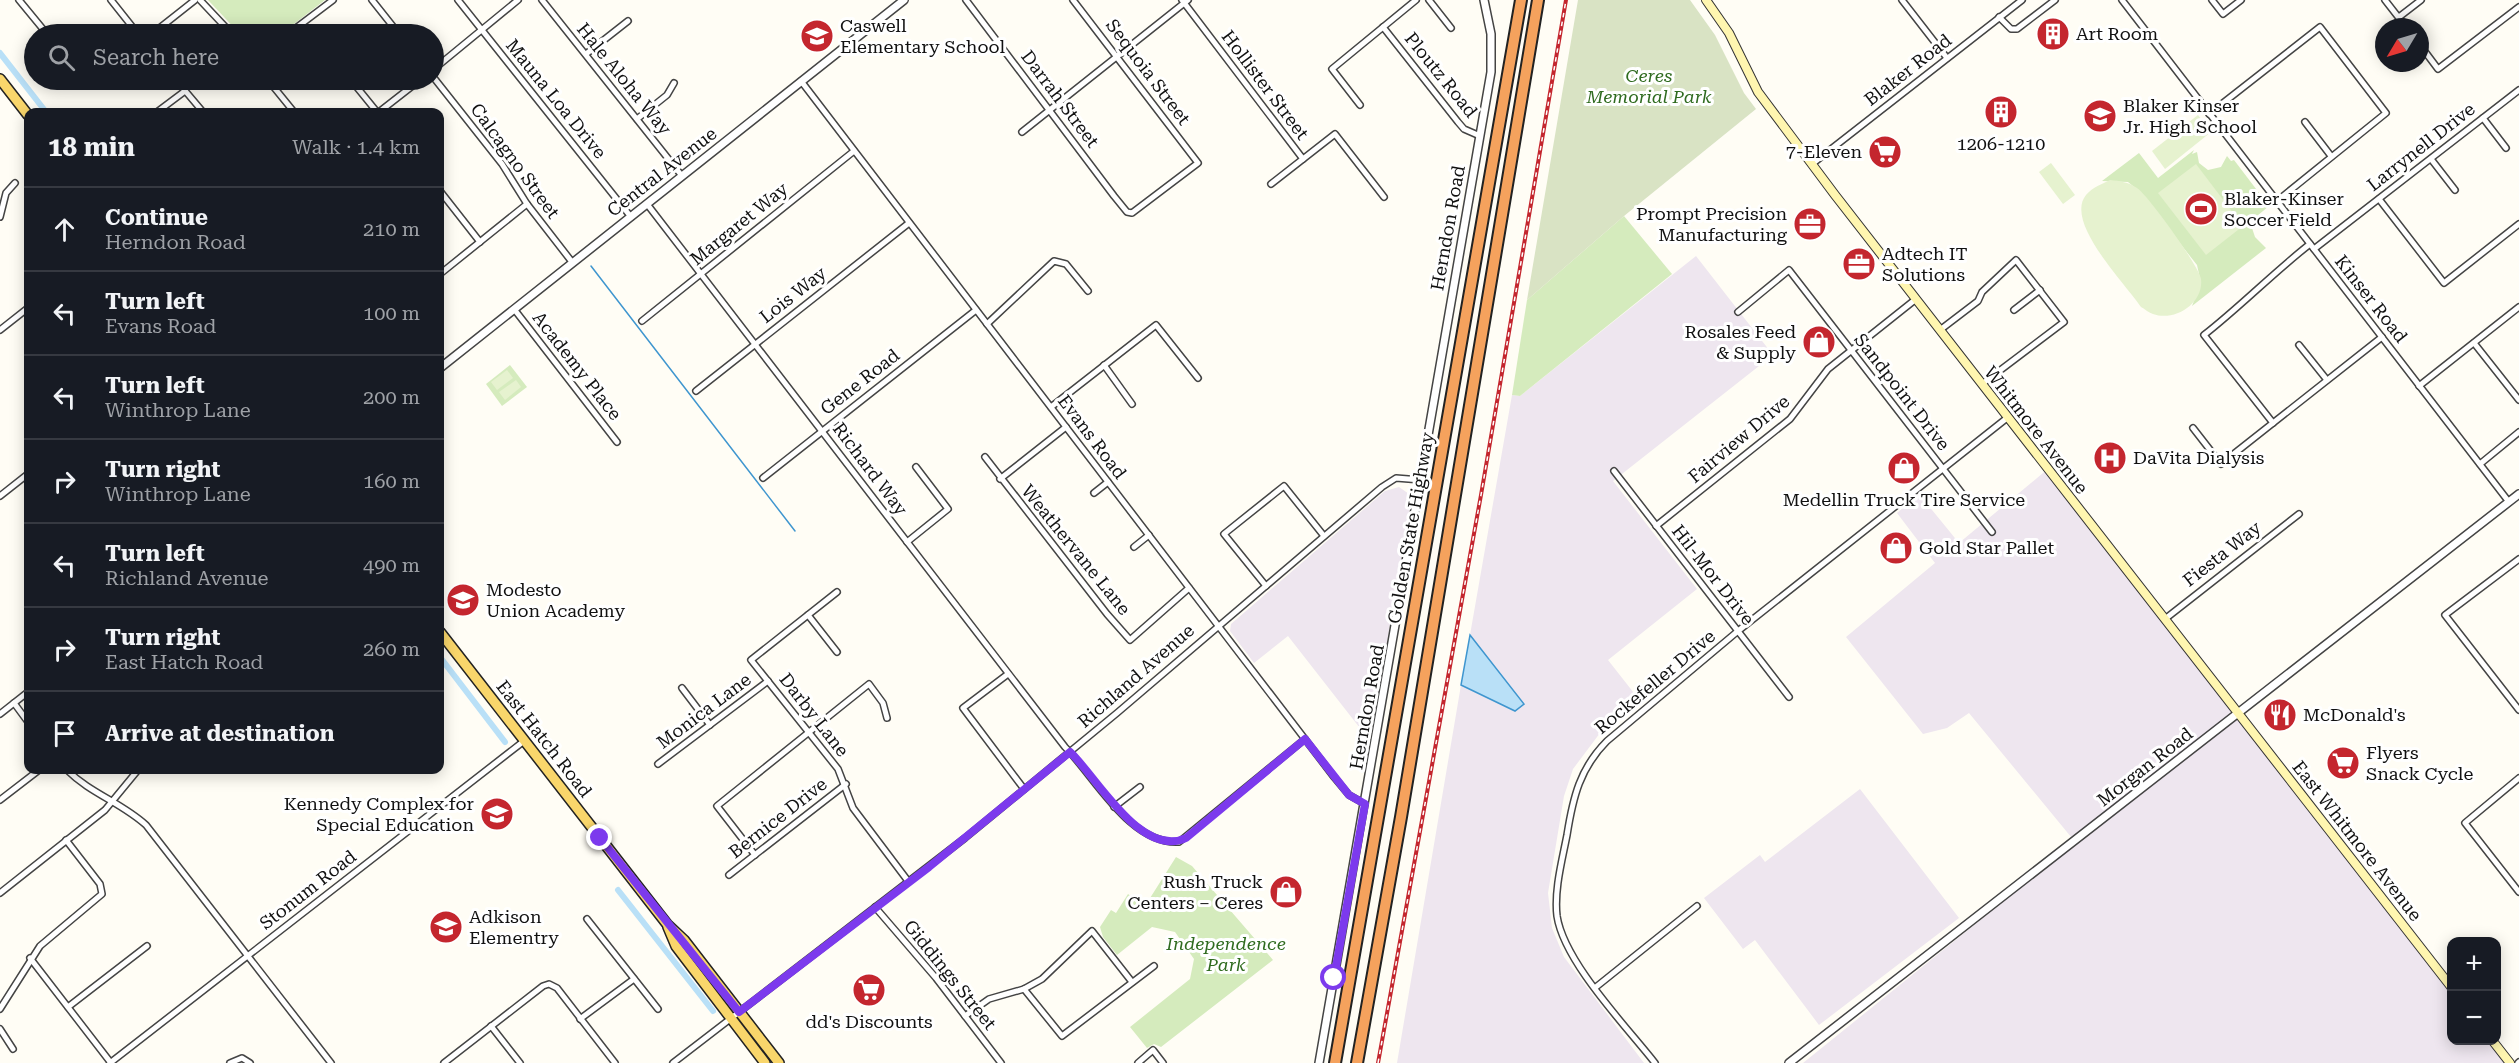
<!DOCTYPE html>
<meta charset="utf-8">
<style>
:root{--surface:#171b24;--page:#20242c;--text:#f1f3f6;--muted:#9ea1a6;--line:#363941}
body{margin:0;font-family:"Roboto Serif",serif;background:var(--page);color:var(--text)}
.controls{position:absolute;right:18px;bottom:18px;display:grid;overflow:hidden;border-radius:12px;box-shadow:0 3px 15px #0003}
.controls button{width:54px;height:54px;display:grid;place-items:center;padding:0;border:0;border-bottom:2px solid var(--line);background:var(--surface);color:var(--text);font:30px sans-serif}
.compass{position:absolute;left:2375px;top:18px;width:54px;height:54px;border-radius:50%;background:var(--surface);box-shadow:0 3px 15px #0003;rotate:232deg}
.stop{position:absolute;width:18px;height:18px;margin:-14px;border:4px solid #7c3aed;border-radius:50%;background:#fff}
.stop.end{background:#7c3aed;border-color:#fff;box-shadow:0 2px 6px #0008}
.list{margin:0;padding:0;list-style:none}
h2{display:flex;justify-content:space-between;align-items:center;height:78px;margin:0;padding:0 24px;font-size:26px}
h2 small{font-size:20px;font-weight:400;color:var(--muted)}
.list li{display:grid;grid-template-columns:39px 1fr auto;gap:18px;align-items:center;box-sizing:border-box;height:84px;padding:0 24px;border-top:2px solid var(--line)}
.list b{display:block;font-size:22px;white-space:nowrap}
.list p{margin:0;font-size:20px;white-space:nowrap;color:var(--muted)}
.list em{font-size:20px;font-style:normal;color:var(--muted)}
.icon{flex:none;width:33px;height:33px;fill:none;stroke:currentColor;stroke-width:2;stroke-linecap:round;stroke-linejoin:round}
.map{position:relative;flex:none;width:2519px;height:1063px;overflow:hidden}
.search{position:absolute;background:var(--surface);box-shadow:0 3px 15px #0003;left:24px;top:24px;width:420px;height:66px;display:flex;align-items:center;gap:15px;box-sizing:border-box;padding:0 21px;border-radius:33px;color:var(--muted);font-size:22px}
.panel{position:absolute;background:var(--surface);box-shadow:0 3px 15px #0003;left:24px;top:108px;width:420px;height:666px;border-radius:12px}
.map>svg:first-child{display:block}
</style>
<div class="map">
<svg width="2519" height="1063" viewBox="0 0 2519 1063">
<rect width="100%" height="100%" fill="#fffdf5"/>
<g fill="#eee6ef">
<polygon points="1696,256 1773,355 1613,481 1697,589 1608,660 1641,702 1600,733 1573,769 1564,796 1548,893 1552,928 1564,957 1644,1063 1397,1063 1461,685 1515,711 1524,704 1470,635 1512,395 1520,396"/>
<polygon points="2049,468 2451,988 2452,1040 2491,1041 2508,1063 1803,1063 2076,843 1969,713 1947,728 1923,734 1846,637 1935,563 1897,513 1919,494 1959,543"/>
<polygon points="1399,487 1412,496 1370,741 1288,636 1254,663 1230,631 1231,624 1385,491"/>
<polygon points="1860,789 1959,918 1819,1025 1755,940 1743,949 1704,898 1760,855 1765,862"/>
</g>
<g fill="#d5ebbd">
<polygon points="208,0 325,0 281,34 240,34"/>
<polygon points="2194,150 2192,154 2197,152 2199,163 2208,170 2221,167 2227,156 2231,161 2234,160 2269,206 2257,216 2252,228 2255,237 2266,248 2192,306 2201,283 2197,265 2139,191 2128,182 2102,181 2139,153 2158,178"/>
<polygon points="1624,216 1672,274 1520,396 1512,395 1527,300"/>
<polygon points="510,365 527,387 502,406 486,384"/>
<polygon points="1176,857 1192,866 1273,960 1161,1047 1154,1044 1147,1048 1130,1027 1190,979 1194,959 1175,932 1152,927 1117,955 1103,937 1100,927 1111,910 1116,913 1128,894 1145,906"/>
</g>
<polygon fill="#d9e3c4" points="1578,0 1690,0 1715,35 1744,93 1756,109 1624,216 1527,300"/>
<g fill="#e6f2cf">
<polygon points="2198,115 2211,132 2165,169 2152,151"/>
<polygon points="2051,163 2075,195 2063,204 2039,172"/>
<polygon points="2196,164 2243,226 2206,255 2158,193"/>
<path d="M2110 180C2120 181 2128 182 2137 188 2148 195 2199 266 2201 279 2204 303 2175 322 2153 314 2149 313 2145 309 2141 307 2125 283 2064 222 2086 195 2093 187 2102 184 2110 180Z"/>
<polygon points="507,370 513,378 497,390 491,382"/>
<polygon points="516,380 521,387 505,400 499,392"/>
</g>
<polygon fill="#b9e0f7" stroke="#3f96cf" stroke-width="1.5" points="1470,635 1524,704 1515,711 1461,685"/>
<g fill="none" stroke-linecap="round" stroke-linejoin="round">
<polyline stroke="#3f96cf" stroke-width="1.5" points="591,266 795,531"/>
<g stroke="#b9e0f7" stroke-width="6">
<polyline points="0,53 46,112"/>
<polyline points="440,657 505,742"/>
<polyline points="618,890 713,1011"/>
</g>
<g stroke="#444" stroke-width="8">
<g id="minor">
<polyline points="19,0 47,34"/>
<polyline points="111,0 138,34"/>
<polyline points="200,0 232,34"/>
<polyline points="372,0 399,34"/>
<polyline points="458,0 631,217"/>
<polyline points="542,0 682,176"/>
<polyline points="966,0 1114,196 1127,212 1132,213 1198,163 1073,0"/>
<polyline points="1182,0 1303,159"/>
<polyline points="1429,0 1451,28"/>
<polyline points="1902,0 1947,58"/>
<polyline points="2122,0 2509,502"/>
<polyline points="2212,0 2223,14 2241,0"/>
<polyline points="2385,0 2406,27"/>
<polyline points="1999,17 2011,29 2017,29 2055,0"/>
<polyline points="2399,17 2421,0"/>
<polyline points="1383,27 1458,122 1464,129 1480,136"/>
<polyline points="152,34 195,0"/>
<polyline points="288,34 333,0"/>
<polyline points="2420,45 2438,69 2519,7"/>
<polyline points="586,54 628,21"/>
<polyline points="434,69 518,0"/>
<polyline points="434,78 502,164 527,204 572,262"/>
<polyline points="83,80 87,85 94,80"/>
<polyline points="176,80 203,112"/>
<polyline points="268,80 294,112"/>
<polyline points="351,80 377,112"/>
<polyline points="801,81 1334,777 1349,795 1365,804"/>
<polyline points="1360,105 1332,69 1416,0"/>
<polyline points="157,112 185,91"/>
<polyline points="379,112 420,80"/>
<polyline points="2209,114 2320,27 2386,113 2277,201"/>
<polyline points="2483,118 2506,148"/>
<polyline points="637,119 667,95 674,83"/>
<polyline points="2305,122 2331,156"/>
<polyline points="1022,132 1188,0"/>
<polyline points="2431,159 2455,190"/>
<polyline points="1812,164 2022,0"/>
<polyline points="1271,184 1335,134 1384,197"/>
<polyline points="440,191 480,242"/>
<polyline points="2379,199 2444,283 2519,224"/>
<path d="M647 204 1065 747C1095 777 1130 845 1179 842L1305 739"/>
<polyline points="0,217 6,193 15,183"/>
<polyline points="2314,249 2519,90"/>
<polyline points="440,274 527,204"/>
<polyline points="514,309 617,442"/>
<polyline points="2014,310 2040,290"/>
<polyline points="1738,312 1789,270 1992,532"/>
<polyline points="642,321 854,151"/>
<polyline points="987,324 1054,261 1066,264 1088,291"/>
<polyline points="0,330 28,308"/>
<polyline points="1940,330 1978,301 1982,292 2016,260 2064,322 1982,384"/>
<polyline points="2474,343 2519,400"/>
<polyline points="2299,345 2327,380"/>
<polyline points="1104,365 1132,404"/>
<polyline points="2419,386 2519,307"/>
<polyline points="696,391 909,223"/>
<polyline points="1051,407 1156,325 1198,378"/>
<path d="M2273 423 2204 335C2241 306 2273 273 2310 244"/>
<polyline points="2193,428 2221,464 2382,337"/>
<polyline points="985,457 1107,614 1130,640 1189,588"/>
<polyline points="2480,464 2519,432"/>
<polyline points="1614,471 1789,697"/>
<polyline points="763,478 976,310"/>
<polyline points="1000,479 1066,427"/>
<polyline points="1094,493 1108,482"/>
<polyline points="0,496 28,474"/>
<polyline points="1656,526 1790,419 1828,369 1916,299"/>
<polyline points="907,542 948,509 916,467"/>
<polyline points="1134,547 1149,535"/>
<polyline points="2519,559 2445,615 2519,710"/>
<polyline points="1266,586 1224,534 1284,486 1324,536"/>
<polyline points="837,592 751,660 838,769 853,808 908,881"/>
<polyline points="808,615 837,652"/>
<polyline points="2165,619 2299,514"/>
<polyline points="1008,674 963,708 1024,789"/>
<polyline points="682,688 710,725"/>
<polyline points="14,703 28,722"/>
<polyline points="0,714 28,692"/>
<polyline points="658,764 768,681"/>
<path d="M67 770C90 793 122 803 146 825L331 1063"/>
<polyline points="2519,778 2465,823 2519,892"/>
<polyline points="0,800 39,770"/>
<polyline points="1114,807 1140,787"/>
<polyline points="755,855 717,806 869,684 883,703 887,718"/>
<polyline points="729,875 846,784"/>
<polyline points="0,893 105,810 138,770"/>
<polyline points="875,907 936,978 1001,1063"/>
<polyline points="587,919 658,1009"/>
<polyline points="30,958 111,1063"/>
<polyline points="1596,987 1697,906"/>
<polyline points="1024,989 1062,1036 1154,966"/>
<polyline points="68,1007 147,946"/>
<polyline points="0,1009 40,946 102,894 100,884 66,840"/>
<polyline points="965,1016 989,999 1024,989 1042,979 1092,931 1132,982"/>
<polyline points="580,1019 634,979"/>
<polyline points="491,1026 520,1063"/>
<polyline points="0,1029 13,1049"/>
<polyline points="110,1063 524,741"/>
<polyline points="230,1063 242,1058 250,1063"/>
<polyline points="444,1063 543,986 549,984 557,988 615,1063"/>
<polyline points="673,1063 965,838 1117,713 1382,487 1396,478 1421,480"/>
<polyline points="1138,1063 1153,1050 1163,1063"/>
<path d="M1655 1063C1626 1026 1564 962 1557 916 1554 890 1562 861 1567 835 1573 797 1580 768 1607 741L1738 631 2007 418"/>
<polyline points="2518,1063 2519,1062"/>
</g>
</g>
<g stroke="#444" stroke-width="10">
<g id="tertiary">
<polyline points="440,368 904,0"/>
<polyline points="1319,1063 1491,72 1491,34 1484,0"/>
<polyline points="1789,1063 2519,494"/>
</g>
</g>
<g stroke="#333" stroke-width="10">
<g id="secondary">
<polyline points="1706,0 1729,33 1758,92 1835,195 2452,988"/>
<polyline points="2492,1040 2510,1063"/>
</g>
</g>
<g stroke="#222" stroke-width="12">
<g id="primary">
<polyline points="0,79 28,115"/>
<polyline points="440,632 667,924 684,940 779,1063"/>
<polyline points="668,927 676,946 765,1063"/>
</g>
</g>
<g stroke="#222" stroke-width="14">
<g id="motorway">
<polyline points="1335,1063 1521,0"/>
<polyline points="1357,1063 1401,817 1538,0"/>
</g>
</g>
<use href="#minor" stroke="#fff" stroke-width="5"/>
<use href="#tertiary" stroke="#fff" stroke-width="7"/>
<use href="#secondary" stroke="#fff6b0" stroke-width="8"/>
<use href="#primary" stroke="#f9d66b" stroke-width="9"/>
<use href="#motorway" stroke="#f5a25d" stroke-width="10"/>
<g stroke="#c4262e" stroke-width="4">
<polyline id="rail" points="1378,1063 1481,495 1566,0"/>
</g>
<use href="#rail" stroke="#fff" stroke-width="1.5" stroke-dasharray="4.5" stroke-linecap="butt"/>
</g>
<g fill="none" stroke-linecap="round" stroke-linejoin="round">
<path stroke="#7c3aed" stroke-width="8" d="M600 838 739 1012 929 867 1070 752C1096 776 1141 859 1186 838L1305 739 1349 795 1365 804 1334 978"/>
</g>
<defs>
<g id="building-disc" transform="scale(1.725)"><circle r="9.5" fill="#c4262e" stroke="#fff"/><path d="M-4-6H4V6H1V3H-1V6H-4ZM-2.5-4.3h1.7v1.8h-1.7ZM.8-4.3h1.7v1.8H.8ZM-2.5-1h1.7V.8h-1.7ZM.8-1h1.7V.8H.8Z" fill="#fff"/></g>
<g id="school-disc" transform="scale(1.725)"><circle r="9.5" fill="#c4262e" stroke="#fff"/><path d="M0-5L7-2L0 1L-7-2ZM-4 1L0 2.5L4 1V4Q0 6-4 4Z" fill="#fff"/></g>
<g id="supermarket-disc" transform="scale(1.725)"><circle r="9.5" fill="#c4262e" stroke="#fff"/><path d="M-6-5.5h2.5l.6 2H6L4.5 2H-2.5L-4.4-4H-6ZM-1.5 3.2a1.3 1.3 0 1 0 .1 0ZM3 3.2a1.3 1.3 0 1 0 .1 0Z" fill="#fff"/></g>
<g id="stadium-disc" transform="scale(1.725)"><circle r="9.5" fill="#c4262e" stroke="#fff"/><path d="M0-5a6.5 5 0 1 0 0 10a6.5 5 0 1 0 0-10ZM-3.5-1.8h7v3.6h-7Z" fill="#fff"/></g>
<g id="office-disc" transform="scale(1.725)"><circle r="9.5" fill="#c4262e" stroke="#fff"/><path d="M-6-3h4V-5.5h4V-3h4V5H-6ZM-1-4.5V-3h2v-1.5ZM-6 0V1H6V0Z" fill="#fff"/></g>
<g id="shop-disc" transform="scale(1.725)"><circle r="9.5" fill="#c4262e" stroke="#fff"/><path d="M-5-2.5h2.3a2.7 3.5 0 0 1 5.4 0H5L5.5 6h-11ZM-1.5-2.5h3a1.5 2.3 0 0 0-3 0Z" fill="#fff"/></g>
<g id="hospital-disc" transform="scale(1.725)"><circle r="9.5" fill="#c4262e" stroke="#fff"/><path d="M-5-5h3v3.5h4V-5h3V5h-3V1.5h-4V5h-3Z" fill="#fff"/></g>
<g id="restaurant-disc" transform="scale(1.725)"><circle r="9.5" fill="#c4262e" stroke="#fff"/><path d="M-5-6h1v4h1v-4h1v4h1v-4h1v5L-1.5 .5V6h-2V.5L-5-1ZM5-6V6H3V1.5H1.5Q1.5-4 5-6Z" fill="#fff"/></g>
</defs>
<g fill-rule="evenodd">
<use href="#building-disc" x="2053" y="34"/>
<use href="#school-disc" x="817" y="36"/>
<use href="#building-disc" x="2001" y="112"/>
<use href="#school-disc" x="2100" y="116"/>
<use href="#supermarket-disc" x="1885" y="152"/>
<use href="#stadium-disc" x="2201" y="209"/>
<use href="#office-disc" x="1810" y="224"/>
<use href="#office-disc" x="1859" y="264"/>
<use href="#shop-disc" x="1819" y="342"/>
<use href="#hospital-disc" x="2110" y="458"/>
<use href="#shop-disc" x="1904" y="468"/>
<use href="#shop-disc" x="1896" y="548"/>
<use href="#school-disc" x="463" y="600"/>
<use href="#restaurant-disc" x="2280" y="715"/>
<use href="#supermarket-disc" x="2343" y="763"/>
<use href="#school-disc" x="497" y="814"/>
<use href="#shop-disc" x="1286" y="892"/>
<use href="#school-disc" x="446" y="927"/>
<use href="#supermarket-disc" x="869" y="990"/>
</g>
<g text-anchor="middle" stroke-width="6" stroke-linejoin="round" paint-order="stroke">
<g font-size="18" fill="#111" stroke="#fff" text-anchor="start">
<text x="840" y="32">Caswell<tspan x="840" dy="21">Elementary School</tspan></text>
<text x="2076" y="40">Art Room</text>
<text x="2123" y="112">Blaker Kinser<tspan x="2123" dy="21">Jr. High School</tspan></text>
<text x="2001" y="150" text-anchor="middle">1206-1210</text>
<text x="1862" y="158" text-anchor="end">7-Eleven</text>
<text x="2224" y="205">Blaker-Kinser<tspan x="2224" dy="21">Soccer Field</tspan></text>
<text x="1787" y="220" text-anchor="end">Prompt Precision<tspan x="1787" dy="21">Manufacturing</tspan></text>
<text x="1882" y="260">Adtech IT<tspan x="1882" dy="21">Solutions</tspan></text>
<text x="1796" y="338" text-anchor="end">Rosales Feed<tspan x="1796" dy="21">&amp; Supply</tspan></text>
<text x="2133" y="464">DaVita Dialysis</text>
<text x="1904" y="506" text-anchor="middle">Medellin Truck Tire Service</text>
<text x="1919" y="554">Gold Star Pallet</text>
<text x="486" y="596">Modesto<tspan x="486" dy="21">Union Academy</tspan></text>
<text x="2303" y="721">McDonald's</text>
<text x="2366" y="759">Flyers<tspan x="2366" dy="21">Snack Cycle</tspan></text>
<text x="474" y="810" text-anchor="end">Kennedy Complex for<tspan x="474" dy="21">Special Education</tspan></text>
<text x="1263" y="888" text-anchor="end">Rush Truck<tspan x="1263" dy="21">Centers – Ceres</tspan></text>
<text x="469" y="923">Adkison<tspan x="469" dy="21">Elementry</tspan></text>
<text x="869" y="1028" text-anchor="middle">dd's Discounts</text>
</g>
<g font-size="18" fill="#111" stroke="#fff">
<text transform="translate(1908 70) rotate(-38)" y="6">Blaker Road</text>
<text transform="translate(1148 72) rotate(53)" y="6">Sequoia Street</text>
<text transform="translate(1441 75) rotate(51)" y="6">Ploutz Road</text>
<text transform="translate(624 79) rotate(51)" y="6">Hale Aloha Way</text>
<text transform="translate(1265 85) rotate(53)" y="6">Hollister Street</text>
<text transform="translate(556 99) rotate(51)" y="6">Mauna Loa Drive</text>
<text transform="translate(1060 99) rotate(53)" y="6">Darrah Street</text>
<text transform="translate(2421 147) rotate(-38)" y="6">Larrynell Drive</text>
<text transform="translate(515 161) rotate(54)" y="6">Calcagno Street</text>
<text transform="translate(662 172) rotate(-38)" y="6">Central Avenue</text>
<text transform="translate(739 224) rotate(-39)" y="6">Margaret Way</text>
<text transform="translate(1448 228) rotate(-80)" y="6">Herndon Road</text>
<text transform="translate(793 295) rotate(-38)" y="6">Lois Way</text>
<text transform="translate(2371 299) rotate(52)" y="6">Kinser Road</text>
<text transform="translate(577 366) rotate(52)" y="6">Academy Place</text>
<text transform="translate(860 382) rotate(-38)" y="6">Gene Road</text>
<text transform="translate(1902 392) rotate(52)" y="6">Sandpoint Drive</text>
<text transform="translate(2036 430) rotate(52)" y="6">Whitmore Avenue</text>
<text transform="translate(1092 437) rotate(53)" y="6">Evans Road</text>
<text transform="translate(1739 439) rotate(-40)" y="6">Fairview Drive</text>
<text transform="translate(870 469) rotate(53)" y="6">Richard Way</text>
<text transform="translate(1411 528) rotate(-80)" y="6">Golden State Highway</text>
<text transform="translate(1076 550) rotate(51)" y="6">Weathervane Lane</text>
<text transform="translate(2222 554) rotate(-38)" y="6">Fiesta Way</text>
<text transform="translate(1713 575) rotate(52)" y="6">Hil-Mor Drive</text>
<text transform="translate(1136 676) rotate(-41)" y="6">Richland Avenue</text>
<text transform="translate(1655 682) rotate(-40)" y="6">Rockefeller Drive</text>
<text transform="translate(1367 707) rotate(-80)" y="6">Herndon Road</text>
<text transform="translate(704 711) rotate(-37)" y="6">Monica Lane</text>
<text transform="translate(814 715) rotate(52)" y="6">Darby Lane</text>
<text transform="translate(544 739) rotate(52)" y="6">East Hatch Road</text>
<text transform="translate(2145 767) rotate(-38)" y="6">Morgan Road</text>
<text transform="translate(778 818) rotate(-38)" y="6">Bernice Drive</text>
<text transform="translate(2357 841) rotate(52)" y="6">East Whitmore Avenue</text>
<text transform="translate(308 890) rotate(-38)" y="6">Stonum Road</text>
<text transform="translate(950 975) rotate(51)" y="6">Giddings Street</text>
</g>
<g font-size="18" font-style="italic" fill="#2f6b1f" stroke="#fff">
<text x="1649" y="82">Ceres<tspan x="1649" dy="21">Memorial Park</tspan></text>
<text x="1226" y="950">Independence<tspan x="1226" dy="21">Park</tspan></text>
</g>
</g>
</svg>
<div class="controls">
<button>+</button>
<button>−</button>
</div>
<svg class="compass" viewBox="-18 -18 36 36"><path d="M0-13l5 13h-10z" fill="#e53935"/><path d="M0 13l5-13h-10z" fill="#9ea1a6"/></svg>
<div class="stop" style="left:1334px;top:978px"></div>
<div class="stop end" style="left:600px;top:838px"></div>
<div class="search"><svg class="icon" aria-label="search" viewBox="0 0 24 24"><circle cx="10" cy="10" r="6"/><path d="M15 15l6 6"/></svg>Search here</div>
<section class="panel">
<h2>18 min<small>Walk · 1.4 km</small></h2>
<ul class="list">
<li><svg class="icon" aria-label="ahead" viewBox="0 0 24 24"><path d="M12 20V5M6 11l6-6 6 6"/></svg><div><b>Continue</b><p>Herndon Road</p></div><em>210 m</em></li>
<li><svg class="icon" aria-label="left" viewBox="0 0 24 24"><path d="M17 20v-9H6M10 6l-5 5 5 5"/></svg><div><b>Turn left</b><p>Evans Road</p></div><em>100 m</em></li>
<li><svg class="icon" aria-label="left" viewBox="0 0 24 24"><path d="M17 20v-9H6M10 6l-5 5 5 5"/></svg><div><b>Turn left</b><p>Winthrop Lane</p></div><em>200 m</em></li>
<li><svg class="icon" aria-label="right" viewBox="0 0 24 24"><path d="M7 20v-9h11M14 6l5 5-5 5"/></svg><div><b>Turn right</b><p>Winthrop Lane</p></div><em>160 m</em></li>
<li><svg class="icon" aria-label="left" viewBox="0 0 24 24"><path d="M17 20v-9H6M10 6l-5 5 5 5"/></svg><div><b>Turn left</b><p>Richland Avenue</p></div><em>490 m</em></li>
<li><svg class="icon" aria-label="right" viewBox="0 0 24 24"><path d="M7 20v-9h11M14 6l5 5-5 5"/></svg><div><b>Turn right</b><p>East Hatch Road</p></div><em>260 m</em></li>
<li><svg class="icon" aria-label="arrive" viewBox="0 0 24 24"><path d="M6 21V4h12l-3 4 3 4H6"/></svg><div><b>Arrive at destination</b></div></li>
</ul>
</section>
</div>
